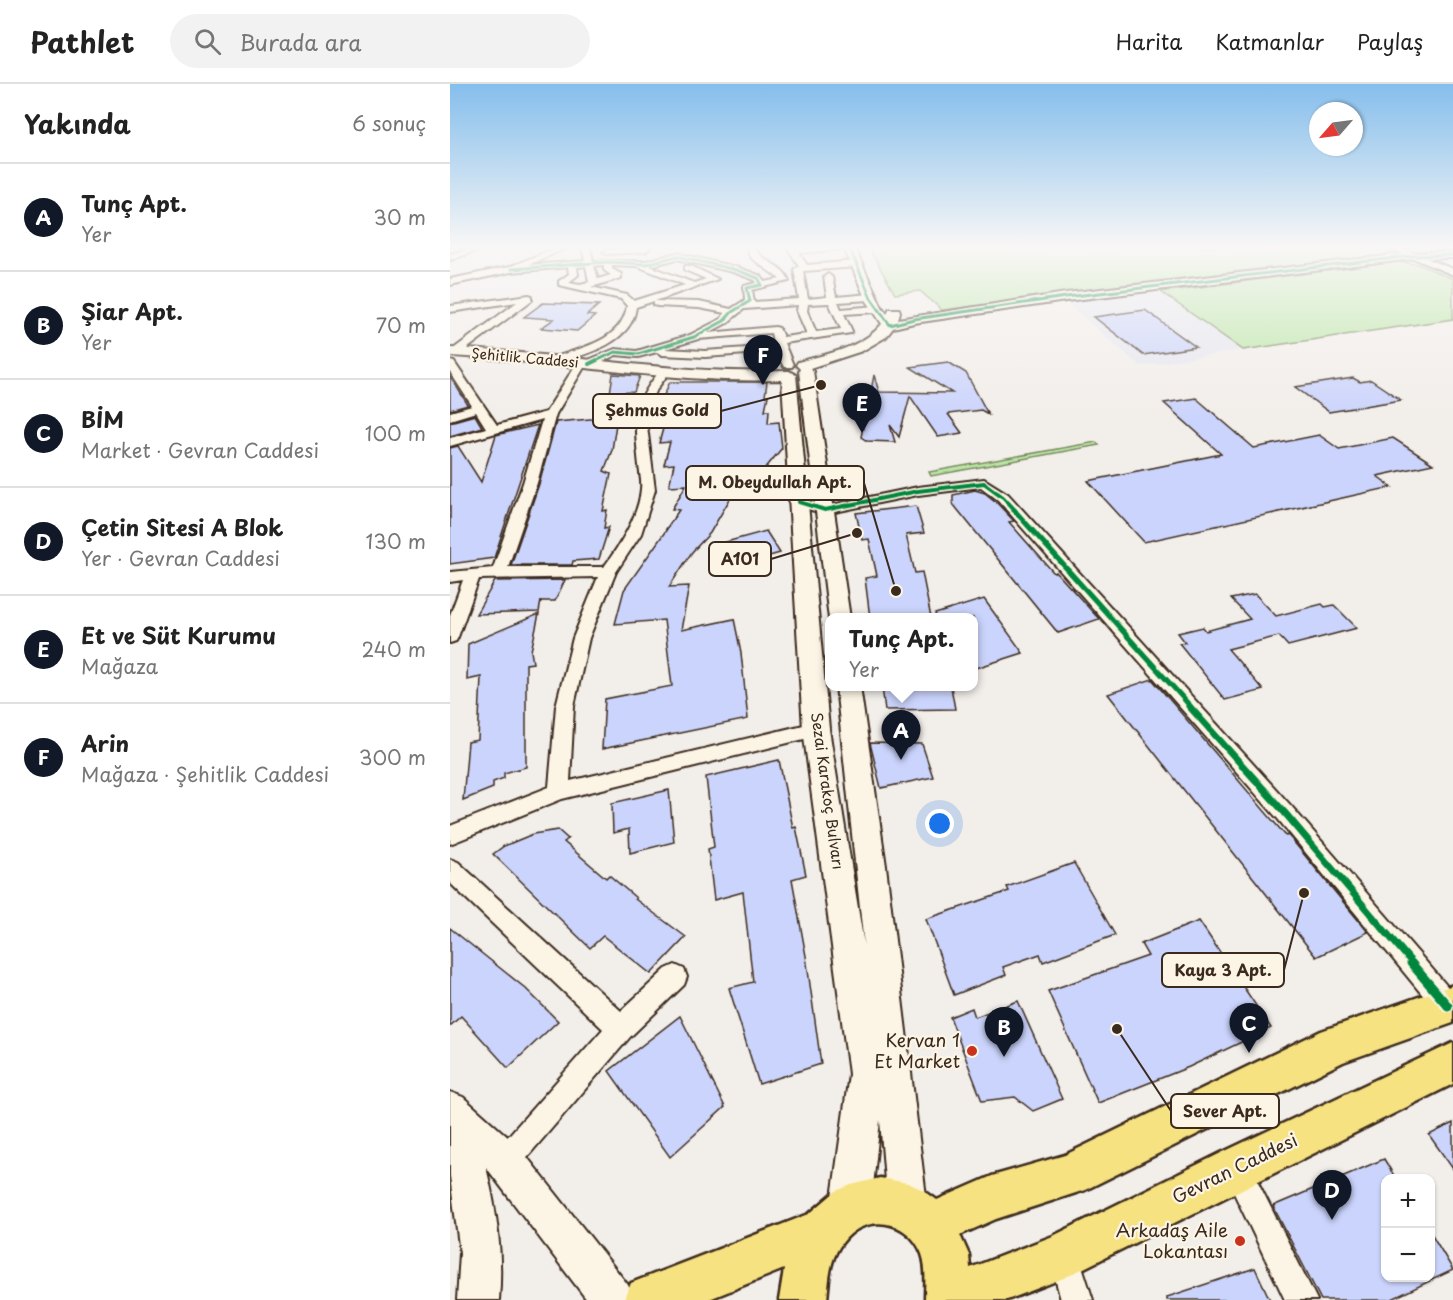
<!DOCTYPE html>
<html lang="tr">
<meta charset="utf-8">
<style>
:root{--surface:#fff;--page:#f2f2f2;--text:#222;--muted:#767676;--line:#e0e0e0;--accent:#111827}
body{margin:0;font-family:"Playpen Sans",sans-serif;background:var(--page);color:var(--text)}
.controls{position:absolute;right:18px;bottom:18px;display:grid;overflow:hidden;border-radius:12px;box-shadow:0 2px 4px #0004}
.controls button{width:54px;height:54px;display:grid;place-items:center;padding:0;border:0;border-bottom:2px solid var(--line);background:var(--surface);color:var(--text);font:30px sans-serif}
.compass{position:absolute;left:859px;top:18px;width:54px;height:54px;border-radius:50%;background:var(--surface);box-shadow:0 2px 4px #0004;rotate:242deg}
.you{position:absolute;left:490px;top:740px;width:21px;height:21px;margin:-15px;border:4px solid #fff;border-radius:50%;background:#1a73e8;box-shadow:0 0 0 9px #1a73e833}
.badge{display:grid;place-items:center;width:39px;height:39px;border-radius:50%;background:var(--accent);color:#fff;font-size:20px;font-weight:700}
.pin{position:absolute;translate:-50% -50px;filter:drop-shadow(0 2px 3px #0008)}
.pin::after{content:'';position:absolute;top:32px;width:21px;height:18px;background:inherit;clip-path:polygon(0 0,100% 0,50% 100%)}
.popup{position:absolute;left:375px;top:529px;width:153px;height:78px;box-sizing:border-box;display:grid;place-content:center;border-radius:12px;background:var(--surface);filter:drop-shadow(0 2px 4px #0005);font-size:20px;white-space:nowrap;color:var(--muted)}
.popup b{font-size:22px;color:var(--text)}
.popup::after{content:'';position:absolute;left:50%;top:100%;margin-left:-12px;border:12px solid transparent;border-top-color:var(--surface)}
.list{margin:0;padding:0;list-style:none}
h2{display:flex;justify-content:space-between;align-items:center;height:78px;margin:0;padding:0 24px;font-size:26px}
h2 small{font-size:20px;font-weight:400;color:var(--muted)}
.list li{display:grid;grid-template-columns:39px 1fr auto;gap:18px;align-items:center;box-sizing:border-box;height:108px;padding:0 24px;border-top:2px solid var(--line)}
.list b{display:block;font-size:22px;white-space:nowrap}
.list p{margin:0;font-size:20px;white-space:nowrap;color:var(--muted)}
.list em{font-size:20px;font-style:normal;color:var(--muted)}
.icon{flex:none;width:33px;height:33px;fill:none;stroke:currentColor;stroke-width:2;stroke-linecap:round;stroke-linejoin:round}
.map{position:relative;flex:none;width:1003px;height:1216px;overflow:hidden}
header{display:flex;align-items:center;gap:36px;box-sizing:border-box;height:84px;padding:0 30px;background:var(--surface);border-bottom:2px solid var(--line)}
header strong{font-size:28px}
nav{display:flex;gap:33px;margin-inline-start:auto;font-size:21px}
.search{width:420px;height:54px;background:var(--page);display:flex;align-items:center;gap:15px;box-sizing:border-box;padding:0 21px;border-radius:33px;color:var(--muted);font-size:22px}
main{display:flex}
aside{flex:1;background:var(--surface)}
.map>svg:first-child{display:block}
</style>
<header>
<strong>Pathlet</strong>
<div class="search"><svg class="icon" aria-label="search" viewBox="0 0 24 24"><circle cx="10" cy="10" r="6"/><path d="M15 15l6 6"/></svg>Burada ara</div>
<nav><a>Harita</a><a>Katmanlar</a><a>Paylaş</a></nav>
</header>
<main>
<aside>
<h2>Yakında<small>6 sonuç</small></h2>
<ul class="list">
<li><span class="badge">A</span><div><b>Tunç Apt.</b><p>Yer</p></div><em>30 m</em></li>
<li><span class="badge">B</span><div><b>Şiar Apt.</b><p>Yer</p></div><em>70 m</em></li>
<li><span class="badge">C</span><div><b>BİM</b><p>Market · Gevran Caddesi</p></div><em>100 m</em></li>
<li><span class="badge">D</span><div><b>Çetin Sitesi A Blok</b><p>Yer · Gevran Caddesi</p></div><em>130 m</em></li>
<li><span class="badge">E</span><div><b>Et ve Süt Kurumu</b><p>Mağaza</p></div><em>240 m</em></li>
<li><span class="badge">F</span><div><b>Arin</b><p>Mağaza · Şehitlik Caddesi</p></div><em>300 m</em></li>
</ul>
</aside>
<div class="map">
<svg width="1003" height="1216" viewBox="0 0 1003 1216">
<rect width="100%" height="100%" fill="#f2eeea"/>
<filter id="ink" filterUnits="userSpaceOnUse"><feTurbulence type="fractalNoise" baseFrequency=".0167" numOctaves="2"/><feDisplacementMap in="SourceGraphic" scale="12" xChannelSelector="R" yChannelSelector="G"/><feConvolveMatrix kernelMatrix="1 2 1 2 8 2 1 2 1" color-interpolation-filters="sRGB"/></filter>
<g filter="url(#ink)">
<polygon fill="#e6e6ef" points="711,208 793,266 690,282 617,219"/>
<g fill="#b9e6a4" stroke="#7a8861" stroke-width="1.5">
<path d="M418 163H912C922 167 931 163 941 168L936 172 492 226 470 207 445 210Z"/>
<polygon points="947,178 968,180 1003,195 1003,235 793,266 711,208"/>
<polygon points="646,358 649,361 481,392 479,388"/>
</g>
<g fill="#cbd4fc" stroke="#3b2a1e" stroke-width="1.5">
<polygon points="93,219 149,221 137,231 145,232 127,247 91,244 104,235 74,233"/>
<polygon points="695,226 746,263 693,271 644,233"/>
<polygon points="498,278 516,289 538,330 531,326 498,330 512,349 488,353 460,312 449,353 440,341 445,358 417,357 411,353 419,315 413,307 421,307 424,291 429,308 502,309 460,283"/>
<polygon points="163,290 190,292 184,308 160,309"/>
<polygon points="0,292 18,321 0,326"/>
<polygon points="903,294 910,298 921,296 951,316 879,328 845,303"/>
<polygon points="220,298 317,298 315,312 318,312 315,326 319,326 318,339 329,338 332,364 296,408 284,408 260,449 242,468 219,503 239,502 231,546 284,535 291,569 298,635 152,665 155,615 222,602 214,536 165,540 174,506 217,445 216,445 229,426 222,425 236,401 219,402 224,380 214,381 220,358 209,359 219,323 208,324"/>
<polygon points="746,314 804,364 869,351 889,365 943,354 983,380 927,392 942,403 694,458 638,397 771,370 714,319"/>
<polygon points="25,331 32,343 0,352 0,338"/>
<polygon points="163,333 161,340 166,340 162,366 154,387 161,390 153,427 157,426 154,444 159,443 149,475 123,477 122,481 61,481 89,400 106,338"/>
<polygon points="88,341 44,474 0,480 0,364 8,362 31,398 46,351"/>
<polygon points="525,406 535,409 546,418 564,437 559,438 604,489 606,488 649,535 608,549 503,420 503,411"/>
<polygon points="466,422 474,449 456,451 465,489 472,488 481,534 420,534 415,494 427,492 419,455 412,456 406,429"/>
<polygon points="316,447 330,469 276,484 265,461"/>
<polygon points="115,496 105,517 91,517 89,528 26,530 45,497"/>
<polygon points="805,510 826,532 872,520 875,523 884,521 907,544 838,562 829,552 778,565 813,606 775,616 729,559 735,558 728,549 753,543 756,547 800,535 781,515"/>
<polygon points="534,515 573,569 523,585 523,534 486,534 485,530"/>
<polygon points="89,530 81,567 83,579 76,580 76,683 54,689 54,694 43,698 43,704 13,716 18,658 28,656 31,593 17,596 18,560"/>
<polygon points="702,595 836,752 838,751 918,848 866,873 658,610"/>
<polygon points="432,603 501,603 505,625 435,626"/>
<polygon points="420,659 472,660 483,693 431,704"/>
<polygon points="329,676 343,744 346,743 356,791 342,795 356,872 371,980 309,1000 279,904 303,898 293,808 264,816 258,765 264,763 256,693"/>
<polygon points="219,706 224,758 180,769 179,745 163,749 162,719"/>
<polygon points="108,746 118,755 114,758 156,794 159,791 186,814 185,815 236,853 201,890 153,852 140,864 43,770 54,762 83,750"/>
<polygon points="624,779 665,851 593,878 590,870 553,883 556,891 504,911 476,835 559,807 557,803"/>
<polygon points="749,837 821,944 739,983 648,1019 598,907 698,872 691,860"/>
<polygon points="0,844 75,904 108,937 58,984 11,932 0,942"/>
<polygon points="568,917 612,1015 583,1027 565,1013 532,1017 500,933 522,924 525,933"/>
<polygon points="230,932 275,1023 220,1073 159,987"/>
<polygon points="1003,1039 1003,1085 979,1051"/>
<polygon points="934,1075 946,1095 936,1095 936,1194 981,1194 981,1149 1003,1186 940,1216 871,1216 823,1122"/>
<polygon points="805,1184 820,1216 717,1216 717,1213"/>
</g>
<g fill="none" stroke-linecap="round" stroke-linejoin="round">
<g stroke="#3b2a1e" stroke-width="4">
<g id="street">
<polygon points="24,163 36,163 0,176 0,170"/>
<path d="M108 163H119L78 181 135 177 132 163H140L143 177H196L227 169 289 184 311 192 315 198 330 195 301 174 296 163H304C311 179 334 180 339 197L302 206 304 218 349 215 344 185 349 182 337 163H403L399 165 349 169 357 181 407 177 411 180 407 183 353 187 358 215 377 213 374 193 378 190 382 193 386 213 420 210 425 213 420 216 388 218 391 225 427 222 432 225 427 228 394 230 402 247 401 249 334 259 343 281 342 283H334L326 268 255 273 212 271 207 268 188 273 166 271 143 282H135L106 330 87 399 58 483H154C169 462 189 432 191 405 192 398 190 390 189 382 185 339 180 324 209 288H217L218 290 207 305 198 326 197 342 205 406 191 450 166 488 139 554 124 622 120 697 366 638 373 640 375 645 373 650 366 652 112 715 0 760V742L99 703 106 622 123 554 148 493 29 495 8 553 6 557 0 559V531L13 496 0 498V488L43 484 73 399 92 336 0 362V354L36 344 26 328 0 336V328L22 322 0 288V277L4 278 47 341 96 328 128 277H136L165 265 187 267 240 251 271 235 275 229 249 224 207 222 204 221V217L186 223C182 258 139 270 109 278L105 277V273C134 263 172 256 177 222L171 215 109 201V197L119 190 118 183 61 188 0 201V195L59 183ZM227 175 283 188 305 196 307 199 294 202 295 216 281 225 249 218 205 217 268 195 241 182H235V186L256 195 244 199 200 182ZM154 181V186L161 191 148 195 144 182ZM162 181 187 182 235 201 184 217 177 211 141 203 171 194V190L162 185ZM136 182 139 198 130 200 119 198 128 191 127 183ZM379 219 391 245 366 248 357 227 358 220ZM348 221 347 227 357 250 333 253 329 244 325 243 258 249 277 239 294 225ZM321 249 324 262 255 267 215 265 248 255Z"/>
<polygon points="201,163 196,168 157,170 153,168 157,166"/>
<polygon points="937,163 948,163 1003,185 1003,191"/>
<polygon points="79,211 82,212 82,216 10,270 2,270 2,266 67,218 0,228 0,222"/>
<polygon points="534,395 558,410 842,723 1003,909 1003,932 998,934 989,931 828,735 548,416 531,403 468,411 375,430 344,421 342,418 349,414 376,422 468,403"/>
<polygon points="0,775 8,778 171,927 216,885 225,881 234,885 237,893 234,901 180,953 66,1086 56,1090 46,1086 42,1076 46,1066 153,945 0,799"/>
<polygon points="786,1070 796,1074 867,1216 835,1216 772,1084 776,1074"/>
<polygon points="614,1156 625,1160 643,1216 611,1216 599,1171 603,1160"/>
</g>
</g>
<g stroke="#3b2a1e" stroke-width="4">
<g id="secondary">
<path d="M394 163H404L432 223 437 230 439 225H449L450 228 448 235 616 209 962 169 1003 168V174L962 175 616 217 464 239 443 244 436 253 412 267 360 284 363 287 400 534H379V535L349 287 350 285 346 281 348 278C377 270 412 264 432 240L415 214Z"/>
<path d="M0 264C114 269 225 291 339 287L346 291 379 645 414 861 386 602H410L436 782 477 1121 471 1135 457 1141 443 1135 437 1121 430 1036 421 1121 415 1135 401 1141 387 1135 381 1121 399 990 353 645 332 296C221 300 111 277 0 272Z"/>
<path d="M0 1008 13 1013 69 1063 178 1201 184 1216H137L36 1083C47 1128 53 1170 49 1216H7L10 1169 0 1092Z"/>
</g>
</g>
<g stroke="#3b2a1e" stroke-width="5">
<path id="primary" d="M1003 901V939L893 978 635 1106 546 1135 510 1151 519 1171 520 1184 603 1152 771 1069 1003 959V1000L614 1194 557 1216H475C475 1202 477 1183 472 1170 458 1135 415 1128 392 1159 379 1176 379 1196 377 1216H329L334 1185 257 1216H174L181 1199 359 1130 386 1107 401 1101 430 1094 458 1099 473 1106 487 1116 542 1092 615 1071 871 947Z"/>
</g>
<use href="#street" fill="#fcf5e5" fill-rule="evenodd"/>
<use href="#secondary" fill="#fcf5e5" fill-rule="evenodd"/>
<use href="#primary" fill="#f7e281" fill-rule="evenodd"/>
<g stroke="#fcf5e5" stroke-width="5">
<g id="cycleway-far4">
<polyline points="399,163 421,214 440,241 464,235 616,213 962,172 1003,171"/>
<polyline points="61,185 158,178 196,180 227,172 286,186 308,194 312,201 297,204 300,217 282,228 274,237 244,253 188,270 165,268 144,278"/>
</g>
</g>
<g stroke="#fcf5e5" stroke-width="6">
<g id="cycleway-far3">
<polyline points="139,280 147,276"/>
<polyline points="349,418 375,426 468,407 534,399 553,413 566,427"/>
</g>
</g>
<g stroke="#fcf5e5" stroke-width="8">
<polyline id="cycleway-far2" points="564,426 741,623"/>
</g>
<g stroke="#fcf5e5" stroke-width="10">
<polyline id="cycleway-far1" points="739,622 835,729 963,880"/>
</g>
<g stroke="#fcf5e5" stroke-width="13">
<polyline id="cycleway" points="961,879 998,922"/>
</g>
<use href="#cycleway-far4" stroke="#00873e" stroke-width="3"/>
<use href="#cycleway-far3" stroke="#00873e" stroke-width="4"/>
<use href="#cycleway-far2" stroke="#00873e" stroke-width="5"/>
<use href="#cycleway-far1" stroke="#00873e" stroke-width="7"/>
<use href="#cycleway" stroke="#00873e" stroke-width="9"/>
</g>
</g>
<linearGradient id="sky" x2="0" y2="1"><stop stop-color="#85beec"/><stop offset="0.49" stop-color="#f9f7f6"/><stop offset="1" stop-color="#f9f7f6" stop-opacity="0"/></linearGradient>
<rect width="1003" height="333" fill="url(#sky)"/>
<g fill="#c8321e" stroke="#fcf5e5" stroke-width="2">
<circle cx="522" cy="967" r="6"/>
<circle cx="790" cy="1157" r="6"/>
</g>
<g text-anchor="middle" stroke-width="4.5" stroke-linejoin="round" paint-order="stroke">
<g font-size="14" fill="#3b2a1e" stroke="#fcf5e5">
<text transform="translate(75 274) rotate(5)" y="5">Şehitlik Caddesi</text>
</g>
<g font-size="15" fill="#3b2a1e" stroke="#fcf5e5">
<text transform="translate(377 707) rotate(82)" y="5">Sezai Karakoç Bulvarı</text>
</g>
<g font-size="18" fill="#3b2a1e" stroke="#fcf5e5" text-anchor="end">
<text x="510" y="963">Kervan 1<tspan x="510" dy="21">Et Market</tspan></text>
<text x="778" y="1153">Arkadaş Aile<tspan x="778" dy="21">Lokantası</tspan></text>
</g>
<g font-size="18" fill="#3b2a1e" stroke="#fcf5e5">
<text transform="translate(785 1085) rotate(-26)" y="6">Gevran Caddesi</text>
</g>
</g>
<path fill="none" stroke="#3b2a1e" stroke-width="2" d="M371 301L271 327M446 507L414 399M407 449L321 475M854 809L834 886M667 945L721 1027"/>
<g fill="#3b2a1e" stroke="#fcf5e5" stroke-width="2">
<circle cx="371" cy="301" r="6"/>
<circle cx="446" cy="507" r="6"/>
<circle cx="407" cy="449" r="6"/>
<circle cx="854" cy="809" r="6"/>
<circle cx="667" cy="945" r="6"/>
</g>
<g fill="#fcf5e5" stroke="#3b2a1e" stroke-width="2">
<rect x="143" y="310" width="128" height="34" rx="6"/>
<rect x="236" y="382" width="178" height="34" rx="6"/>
<rect x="259" y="458" width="62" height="34" rx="6"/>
<rect x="712" y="869" width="122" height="34" rx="6"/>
<rect x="721" y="1010" width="108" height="34" rx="6"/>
</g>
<g font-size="16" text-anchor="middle" font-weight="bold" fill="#3b2a1e">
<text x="207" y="332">Şehmus Gold</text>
<text x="325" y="404">M. Obeydullah Apt.</text>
<text x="290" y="481">A101</text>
<text x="773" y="892">Kaya 3 Apt.</text>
<text x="775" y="1033">Sever Apt.</text>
</g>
</svg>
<div class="controls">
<button>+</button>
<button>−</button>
</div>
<svg class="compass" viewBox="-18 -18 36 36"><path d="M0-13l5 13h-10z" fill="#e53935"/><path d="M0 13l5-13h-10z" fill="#767676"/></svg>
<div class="you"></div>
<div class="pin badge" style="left:451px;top:676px">A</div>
<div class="popup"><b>Tunç Apt.</b>Yer</div>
<div class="pin badge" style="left:554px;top:973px">B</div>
<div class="pin badge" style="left:799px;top:969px">C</div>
<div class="pin badge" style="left:882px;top:1136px">D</div>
<div class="pin badge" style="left:412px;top:349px">E</div>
<div class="pin badge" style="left:313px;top:301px">F</div>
</div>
</main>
